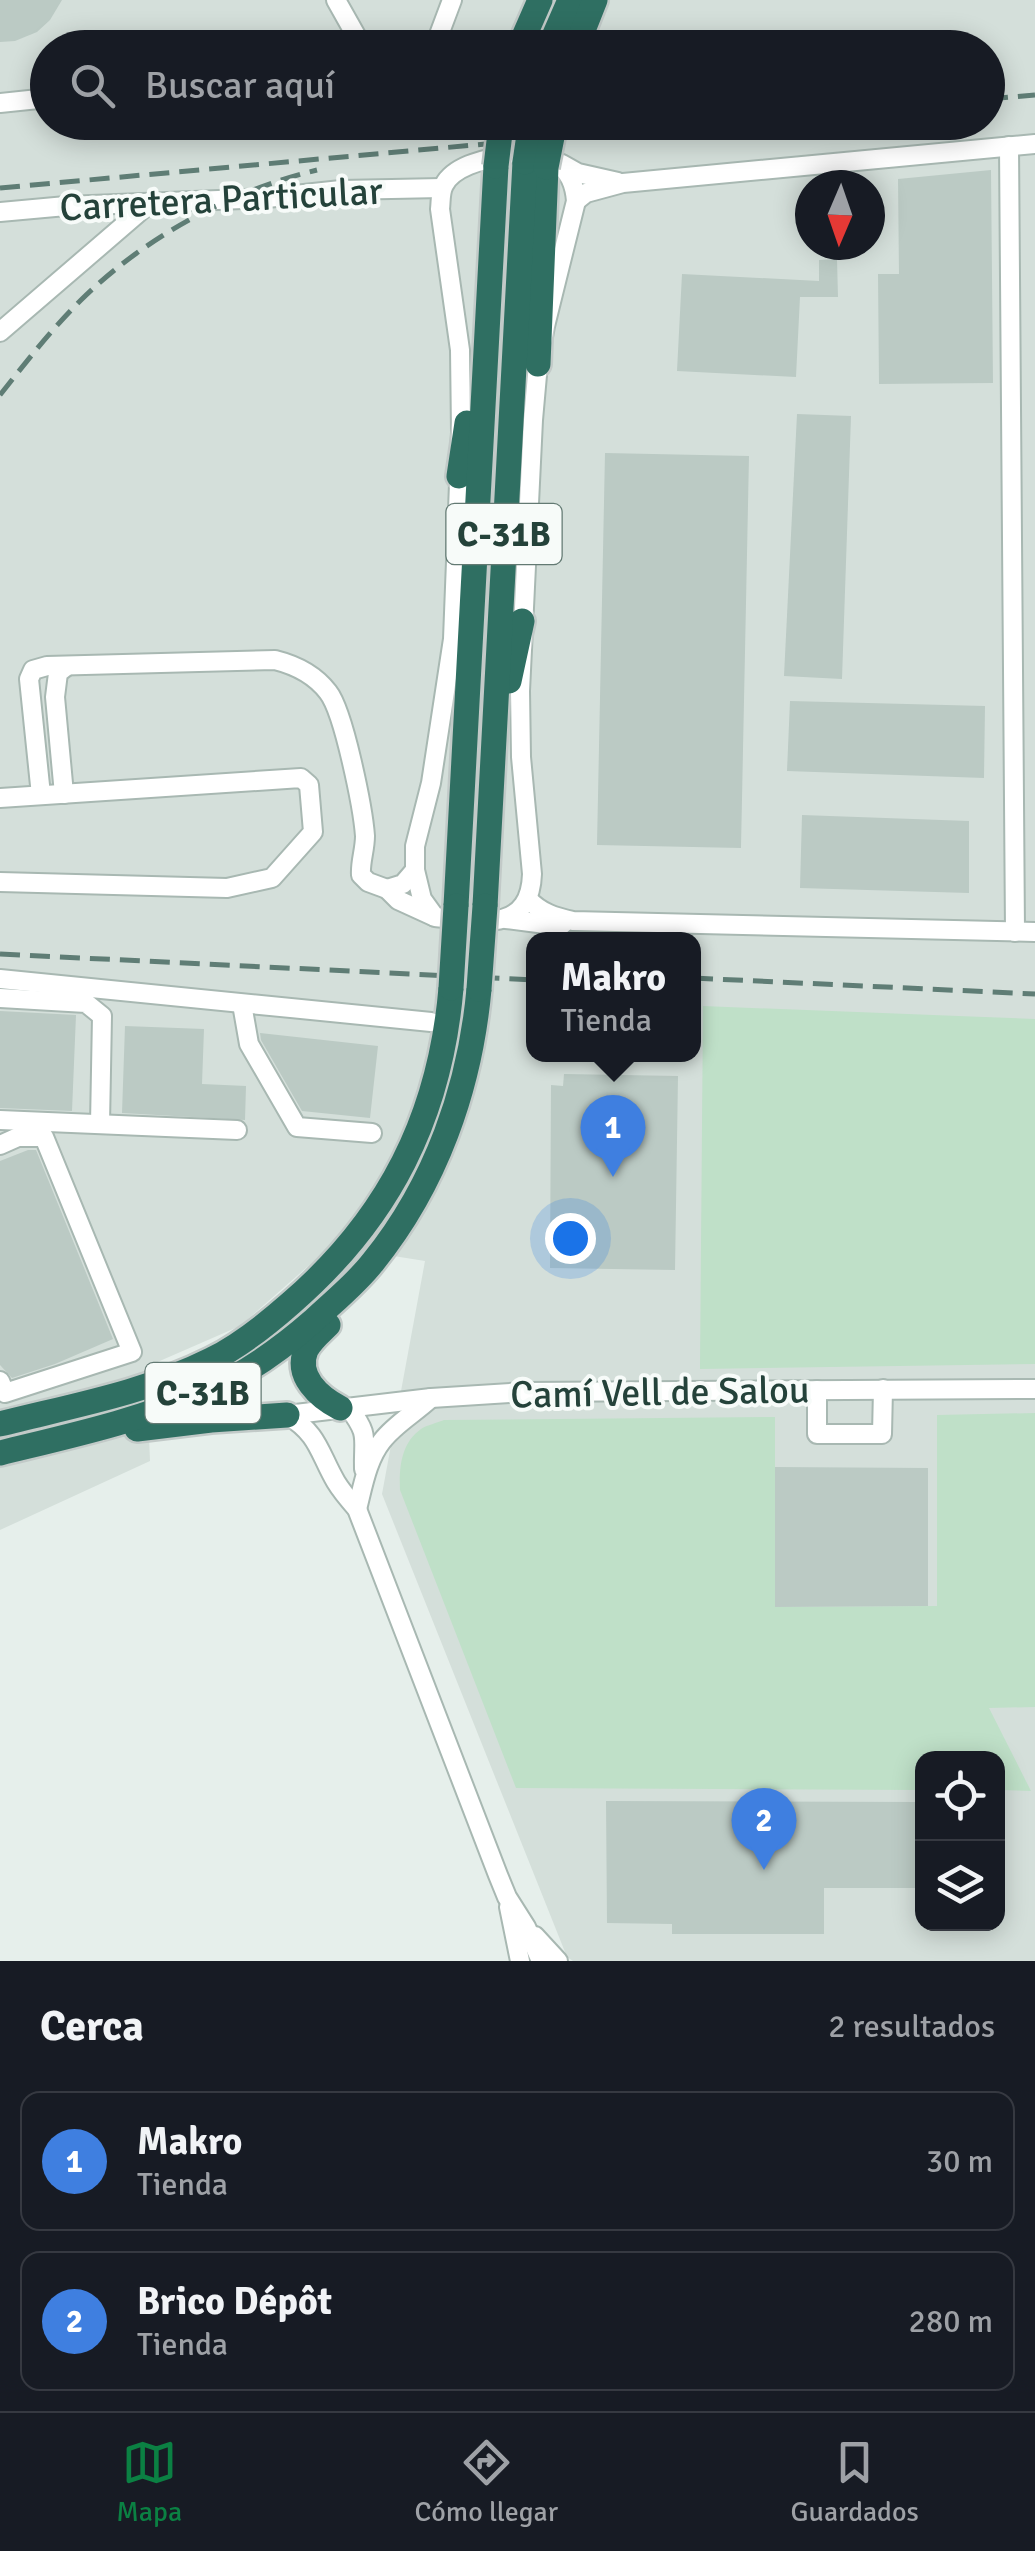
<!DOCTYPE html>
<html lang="es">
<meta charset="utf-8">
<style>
:root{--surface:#171b24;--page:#20242c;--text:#f1f3f6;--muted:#9ea1a6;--line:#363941;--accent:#0b8043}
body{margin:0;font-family:Signika,sans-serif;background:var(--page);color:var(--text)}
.controls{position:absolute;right:30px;bottom:30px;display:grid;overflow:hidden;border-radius:20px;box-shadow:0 5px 25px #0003}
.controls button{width:90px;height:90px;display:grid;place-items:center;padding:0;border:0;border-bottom:2px solid var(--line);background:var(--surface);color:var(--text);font:50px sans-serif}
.compass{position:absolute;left:795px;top:170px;width:90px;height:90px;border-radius:50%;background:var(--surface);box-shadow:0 5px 25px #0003;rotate:182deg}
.you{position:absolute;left:570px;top:1238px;width:35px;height:35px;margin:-25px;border:8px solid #fff;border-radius:50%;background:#1a73e8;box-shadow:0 0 0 15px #1a73e833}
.badge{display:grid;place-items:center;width:65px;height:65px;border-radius:50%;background:var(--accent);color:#fff;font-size:32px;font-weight:700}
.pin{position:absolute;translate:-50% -82px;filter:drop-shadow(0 2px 5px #0008)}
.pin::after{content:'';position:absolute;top:52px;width:35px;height:30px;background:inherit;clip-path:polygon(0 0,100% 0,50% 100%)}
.popup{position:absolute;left:526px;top:932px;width:175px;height:130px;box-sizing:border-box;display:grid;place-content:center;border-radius:20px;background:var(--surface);filter:drop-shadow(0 2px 8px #0005);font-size:32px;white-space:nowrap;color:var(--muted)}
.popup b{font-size:38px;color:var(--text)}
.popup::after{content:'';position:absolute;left:50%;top:100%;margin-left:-20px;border:20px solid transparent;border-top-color:var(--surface)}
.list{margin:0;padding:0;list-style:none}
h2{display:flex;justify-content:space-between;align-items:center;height:130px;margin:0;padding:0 40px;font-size:42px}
h2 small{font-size:32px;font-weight:400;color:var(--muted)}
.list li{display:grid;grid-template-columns:65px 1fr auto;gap:30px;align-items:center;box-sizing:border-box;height:140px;margin:0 20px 20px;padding:0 20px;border:2px solid var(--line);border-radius:20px}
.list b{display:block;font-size:38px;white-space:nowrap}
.list p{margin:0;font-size:32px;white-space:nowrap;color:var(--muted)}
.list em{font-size:32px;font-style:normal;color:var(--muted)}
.icon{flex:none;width:55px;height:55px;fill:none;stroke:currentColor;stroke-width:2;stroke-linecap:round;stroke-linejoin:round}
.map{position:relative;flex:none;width:1035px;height:1961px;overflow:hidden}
.search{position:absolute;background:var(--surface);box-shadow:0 5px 25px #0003;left:30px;right:30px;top:30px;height:110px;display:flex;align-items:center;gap:25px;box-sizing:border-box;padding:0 35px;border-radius:55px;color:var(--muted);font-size:38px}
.sheet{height:450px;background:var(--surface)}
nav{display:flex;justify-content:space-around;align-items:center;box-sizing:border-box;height:140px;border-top:2px solid var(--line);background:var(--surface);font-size:28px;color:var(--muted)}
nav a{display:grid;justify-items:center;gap:5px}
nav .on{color:var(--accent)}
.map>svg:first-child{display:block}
</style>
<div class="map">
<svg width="1035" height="1961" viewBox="0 0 1035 1961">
<rect width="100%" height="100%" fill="#e6efeb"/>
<path fill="#d4dfda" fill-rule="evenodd" d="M0 0H1035V1961H573L567 1957 382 1494 425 1261 331 1246 240 1326 146 1367 150 1461 0 1530ZM48 48H988V122H48ZM810 185H870V245H810ZM533 940H693V1054H533ZM922 1758H998V1924H922Z"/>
<g fill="#bfe0c8">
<polygon points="703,1006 1035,1019 1035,1364 700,1369"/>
<path d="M1035 1413V1707L989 1708 1031 1791 998 1790V1758H922V1790L516 1788 400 1490C399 1468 401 1443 421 1429 427 1425 437 1423 444 1420L775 1417V1607L937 1606V1415Z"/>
</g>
<g fill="#bbcac4">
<polygon points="0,0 62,0 50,20 37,32 15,41 0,42"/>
<polygon points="991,170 993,383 879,384 878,274 899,274 898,179"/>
<polygon points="837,259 838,297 800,297 796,377 677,371 682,274 819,281 819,260"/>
<polygon points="797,414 851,416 842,679 784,676"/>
<polygon points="605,453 749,456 741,848 597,845"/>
<polygon points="790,701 985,706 984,778 787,771"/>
<polygon points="802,815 969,821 969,893 800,888"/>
<polygon points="0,1011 76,1015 72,1111 0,1108"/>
<polygon points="125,1026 204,1029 202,1084 246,1086 245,1120 122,1113"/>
<polygon points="260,1033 378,1046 370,1118 302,1111 261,1040"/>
<polygon points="564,1074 678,1076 675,1270 550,1268 551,1085 563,1086"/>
<polygon points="28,1150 36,1150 113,1339 55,1364 12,1378 0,1365 0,1161"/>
<polygon points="775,1467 928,1468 928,1606 775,1607"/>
<polygon points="606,1801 917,1802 917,1853 922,1853 922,1888 824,1888 824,1934 672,1934 672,1924 607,1923"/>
</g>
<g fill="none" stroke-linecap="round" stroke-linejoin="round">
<g stroke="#a8b8b2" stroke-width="22">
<g id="minor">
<polyline points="336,0 363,48"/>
<polyline points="434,48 452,0"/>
<polyline points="0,103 48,98"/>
<polyline points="1009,146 1015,932"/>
<path d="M516 152C549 156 573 162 576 201L545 326 538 364 533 420 520 691 521 757 532 874C530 933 480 922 435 917L422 899 415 870V846L431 783 453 639 461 432 460 350 440 209C441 201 440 192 444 185 455 163 494 158 516 152Z"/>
<polyline points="562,164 578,173 618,182"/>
<polyline points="576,201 586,193 623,183 1035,144"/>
<polyline points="0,212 66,206 267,198 341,190 442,188"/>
<polyline points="0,332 151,202"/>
<polyline points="64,794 55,697 58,673 67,666"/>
<path d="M41 795 29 679 33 670 47 666 275 660C295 665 315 675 328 692 344 712 363 809 365 836 365 850 360 862 361 875L368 882 387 889"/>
<polyline points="0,798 301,778 309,785 313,832 272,878 227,888 0,882"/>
<polyline points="415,870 403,884 387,889 398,900 433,916"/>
<path d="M528 899C541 913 555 917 573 921L1035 932"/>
<polyline points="506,919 553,925 563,924"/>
<polyline points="0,979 431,1022"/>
<polyline points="0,998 86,1003 102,1016 100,1124"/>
<polyline points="242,1004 249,1044 297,1127 372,1133"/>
<polyline points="0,1120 237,1130"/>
<polyline points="0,1145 18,1137 44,1137 132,1352 5,1393 0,1381"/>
<polyline points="817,1390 817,1434 882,1434 883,1389"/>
<path d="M349 1408C370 1436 363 1437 364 1469"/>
<polyline points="287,1415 431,1398 525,1392 1035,1389"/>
<path d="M287 1415C319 1434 319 1453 336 1482 342 1492 350 1501 357 1509L498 1875 507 1897 526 1927 541 1961"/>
<path d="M357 1509C363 1486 367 1460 382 1441 395 1424 415 1413 431 1398"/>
<polyline points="509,1907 520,1961"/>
<polyline points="535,1936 558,1961"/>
</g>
</g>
<g stroke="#c2cac8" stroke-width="30">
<g id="highway">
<polyline points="519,48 540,0"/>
<polyline points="549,48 570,0"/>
<polyline points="576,48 595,0"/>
<polyline points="538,364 546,167"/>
<polyline points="459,476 467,423"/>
<polyline points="509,681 522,621"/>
<polyline points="456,906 496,166"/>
<polyline points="485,906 525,162"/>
<path d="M328 1325C321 1332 311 1340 306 1350 295 1376 319 1397 340 1408"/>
<path d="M0 1424C71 1406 145 1393 211 1360 240 1346 266 1325 291 1303 389 1218 440 1117 451 988"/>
<polyline points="137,1429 211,1420 287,1415"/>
<path d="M0 1453C69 1436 139 1421 205 1392 244 1375 281 1349 313 1321 333 1302 356 1284 373 1262 436 1184 470 1088 479 989"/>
</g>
</g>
<use href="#minor" stroke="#fff" stroke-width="18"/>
<use href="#highway" stroke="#2f6f62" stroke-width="25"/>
<g stroke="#5f7d75" stroke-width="5" stroke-dasharray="20 10" stroke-linecap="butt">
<polyline points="988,99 1035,95"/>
<polyline points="0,188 728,122"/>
<path d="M0 395C26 362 51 330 81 300 145 237 230 191 317 170"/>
<polyline points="0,954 533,980"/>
<polyline points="693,978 1035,994"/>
</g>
<g stroke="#c2cac8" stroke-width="30" stroke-linecap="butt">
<g id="highway-bridge">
<polyline points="525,162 530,128"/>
<polyline points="496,166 500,133"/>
<polyline points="546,167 555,122"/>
<polyline points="451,988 456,906"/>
<polyline points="479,989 485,906"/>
</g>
</g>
<use href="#highway-bridge" stroke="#2f6f62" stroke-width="25"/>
</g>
<g text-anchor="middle" stroke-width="8" stroke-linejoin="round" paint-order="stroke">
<g fill="#f7fbf9" stroke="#637a73" stroke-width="2.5">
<rect x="446.5" y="504" width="115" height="60" rx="8"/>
<rect x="145.5" y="1363" width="115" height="60" rx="8"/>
</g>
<g font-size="35" font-weight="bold" fill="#24423a">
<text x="504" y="546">C-31B</text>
<text x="203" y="1405">C-31B</text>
</g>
<g font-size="38" fill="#24423a" stroke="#f7fbf9">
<text transform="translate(221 199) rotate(-3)" y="13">Carretera Particular</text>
<text transform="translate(660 1392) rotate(-1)" y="13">Camí Vell de Salou</text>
</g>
</g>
</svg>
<div class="controls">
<button><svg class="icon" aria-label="locate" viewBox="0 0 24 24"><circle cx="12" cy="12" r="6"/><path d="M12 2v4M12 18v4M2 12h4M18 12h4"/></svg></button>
<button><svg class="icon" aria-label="layers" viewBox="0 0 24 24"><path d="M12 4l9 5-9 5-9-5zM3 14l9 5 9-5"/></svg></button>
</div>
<svg class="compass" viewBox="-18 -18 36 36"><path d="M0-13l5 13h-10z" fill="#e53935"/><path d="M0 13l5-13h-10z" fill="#9ea1a6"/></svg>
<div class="you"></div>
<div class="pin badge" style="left:613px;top:1177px;background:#3f7fe0">1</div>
<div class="popup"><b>Makro</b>Tienda</div>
<div class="pin badge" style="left:764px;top:1870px;background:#3f7fe0">2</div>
<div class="search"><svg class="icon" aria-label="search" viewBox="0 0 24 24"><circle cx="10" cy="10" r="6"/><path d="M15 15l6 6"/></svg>Buscar aquí</div>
</div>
<section class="sheet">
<h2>Cerca<small>2 resultados</small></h2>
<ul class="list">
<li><span class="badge" style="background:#3f7fe0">1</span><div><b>Makro</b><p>Tienda</p></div><em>30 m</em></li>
<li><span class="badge" style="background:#3f7fe0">2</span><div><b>Brico Dépôt</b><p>Tienda</p></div><em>280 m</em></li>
</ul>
</section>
<nav>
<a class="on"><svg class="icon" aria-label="map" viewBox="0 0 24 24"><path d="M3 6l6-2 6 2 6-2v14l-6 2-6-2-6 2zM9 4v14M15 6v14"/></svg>Mapa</a>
<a><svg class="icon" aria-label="directions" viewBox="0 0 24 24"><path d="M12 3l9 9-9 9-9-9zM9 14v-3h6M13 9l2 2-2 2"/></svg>Cómo llegar</a>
<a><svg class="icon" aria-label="saved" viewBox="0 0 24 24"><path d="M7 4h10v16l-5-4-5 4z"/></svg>Guardados</a>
</nav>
